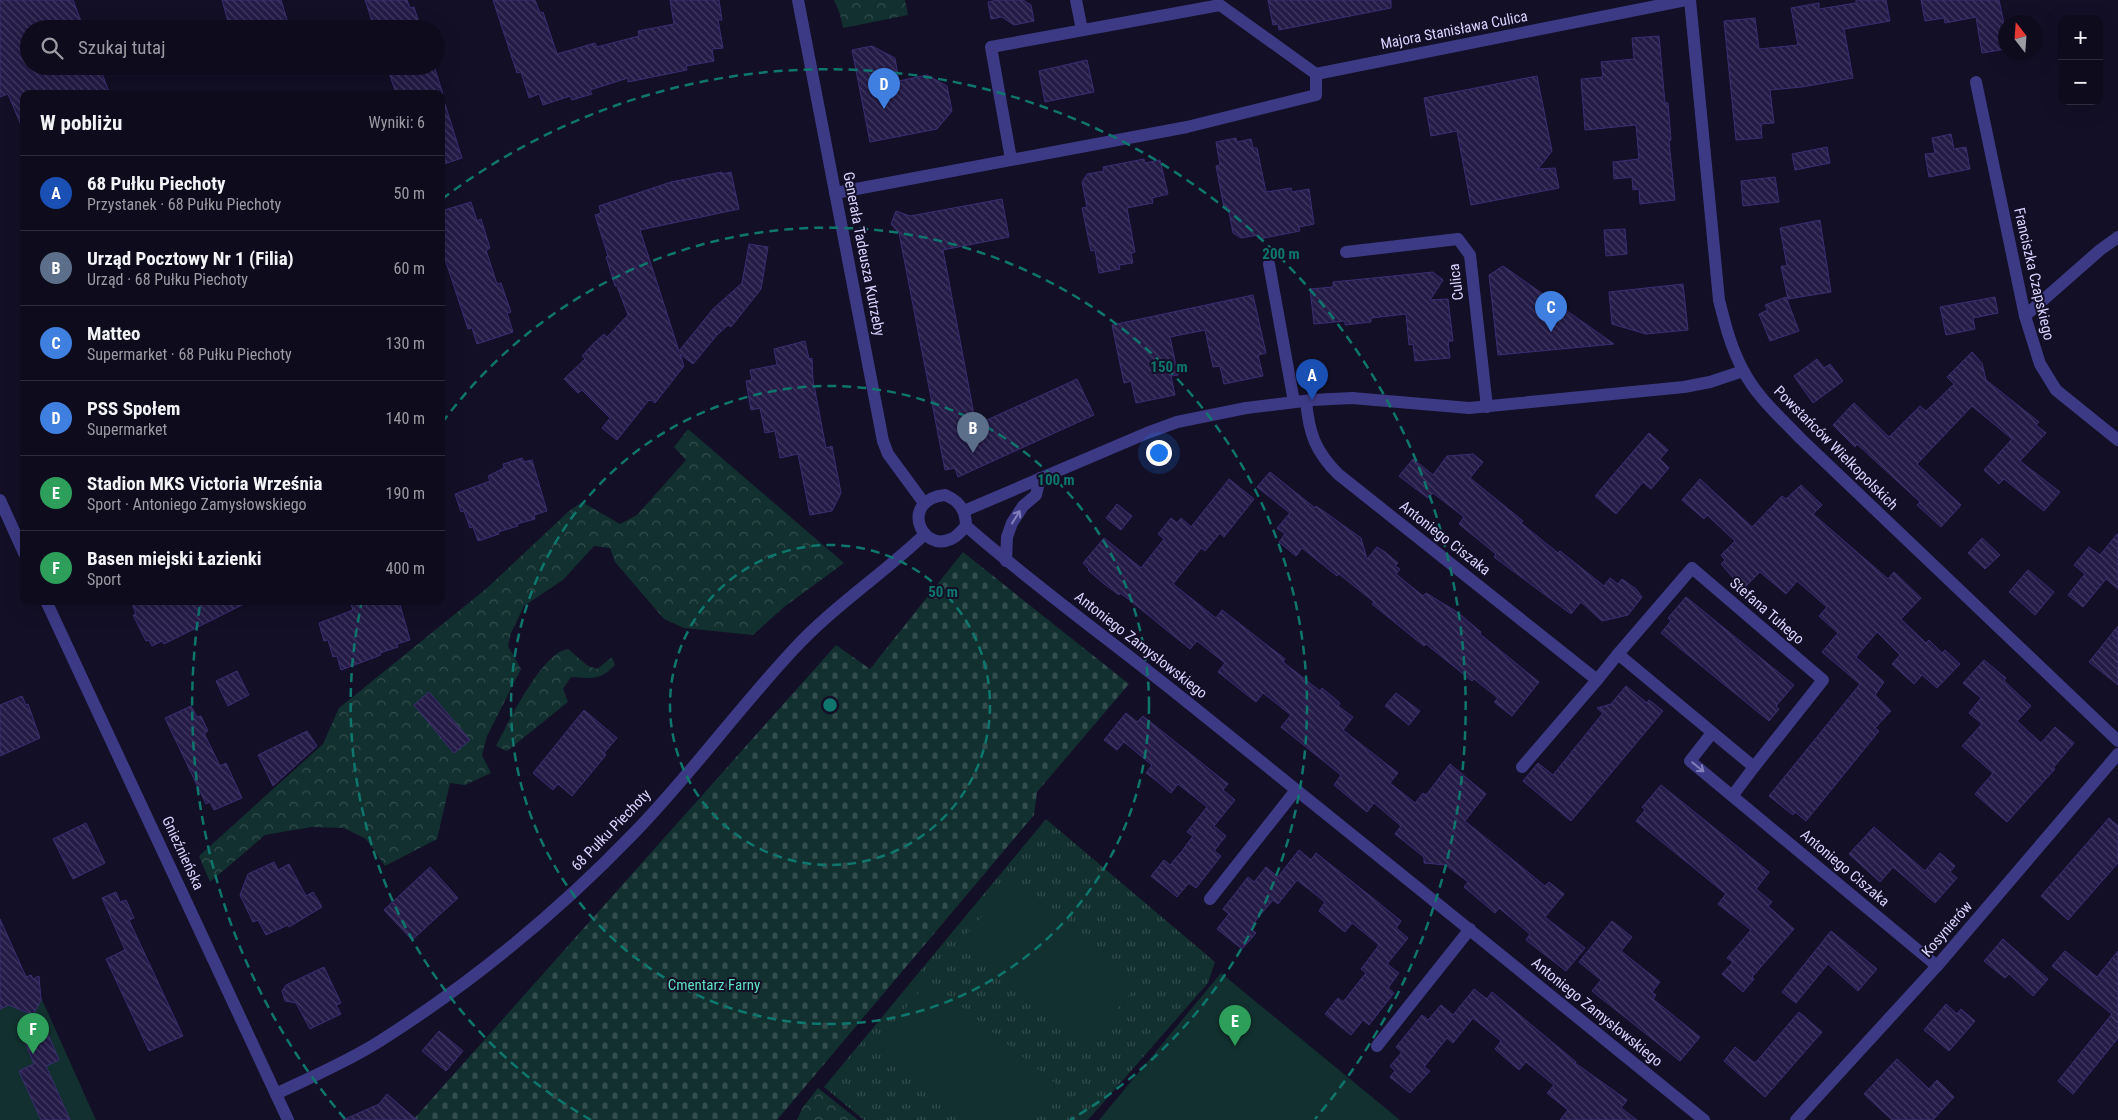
<!DOCTYPE html>
<html lang="pl">
<meta charset="utf-8">
<style>
:root{--surface:#0e0b1c;--page:#171425;--text:#f1f3f6;--muted:#9b9ba3;--line:#2e2b3b;--accent:#0b8043}
body{margin:0;font-family:"Roboto Condensed",sans-serif;background:var(--page);color:var(--text)}
.controls{position:absolute;right:15px;top:15px;display:grid;overflow:hidden;border-radius:10px;box-shadow:0 5px 20px #0002}
.controls button{width:45px;height:45px;display:grid;place-items:center;padding:0;border:0;border-bottom:1px solid var(--line);background:var(--surface);color:var(--text);font:25px sans-serif}
.compass{position:absolute;left:1998px;top:15px;width:45px;height:45px;border-radius:50%;background:var(--surface);box-shadow:0 5px 20px #0002;rotate:343deg}
.you{position:absolute;left:1158px;top:452px;width:18px;height:18px;margin:-12px;border:4px solid #fff;border-radius:50%;background:#1a73e8;box-shadow:0 0 0 8px #1a73e833}
.badge{display:grid;place-items:center;width:32px;height:32px;border-radius:50%;background:var(--accent);color:#fff;font-size:16px;font-weight:700}
.pin{position:absolute;translate:-50% -41px;filter:drop-shadow(0 1px 2px #0008)}
.pin::after{content:'';position:absolute;top:26px;width:18px;height:15px;background:inherit;clip-path:polygon(0 0,100% 0,50% 100%)}
.list{margin:0;padding:0;list-style:none}
h2{display:flex;justify-content:space-between;align-items:center;height:65px;margin:0;padding:0 20px;font-size:21px}
h2 small{font-size:16px;font-weight:400;color:var(--muted)}
.list li{display:grid;grid-template-columns:32px 1fr auto;gap:15px;align-items:center;box-sizing:border-box;height:75px;padding:0 20px;border-top:1px solid var(--line)}
.list b{display:block;font-size:19px;white-space:nowrap}
.list p{margin:0;font-size:16px;white-space:nowrap;color:var(--muted)}
.list em{font-size:16px;font-style:normal;color:var(--muted)}
.icon{flex:none;width:28px;height:28px;fill:none;stroke:currentColor;stroke-width:2;stroke-linecap:round;stroke-linejoin:round}
.map{position:relative;flex:none;width:2118px;height:1120px;overflow:hidden}
.search{position:absolute;background:var(--surface);box-shadow:0 5px 20px #0002;left:20px;top:20px;width:425px;height:55px;display:flex;align-items:center;gap:12px;box-sizing:border-box;padding:0 18px;border-radius:28px;color:var(--muted);font-size:19px}
.panel{position:absolute;background:var(--surface);box-shadow:0 5px 20px #0002;left:20px;top:90px;width:425px;height:515px;border-radius:10px}
.map>svg:first-child{display:block}
</style>
<div class="map">
<svg width="2118" height="1120" viewBox="0 0 2118 1120">
<defs>
<pattern id="grass-tufts" width="24" height="20" patternUnits="userSpaceOnUse" patternTransform="scale(1.25)"><rect width="24" height="20" fill="#12302f"/><path d="M3 7l-1-3M5 7V3M7 7l1-3M15 17l-1-3M17 17v-4M19 17l1-3" fill="none" stroke="#344d4e"/></pattern>
<pattern id="forest-crowns" width="20" height="18" patternUnits="userSpaceOnUse" patternTransform="scale(1.25)"><rect width="20" height="18" fill="#12302f"/><path d="M2 6a3 3 0 1 1 6 0M12 15a3 3 0 1 1 6 0" fill="none" stroke="#344d4e"/></pattern>
<pattern id="cemetery-stones" width="16" height="16" patternUnits="userSpaceOnUse" patternTransform="scale(1.25)"><rect width="16" height="16" fill="#12302f"/><path d="M2 7V4a2 2 0 0 1 4 0v3zM10 15v-3a2 2 0 0 1 4 0v3z" fill="#344d4e"/></pattern>
<pattern id="building-back-hatch" width="6" height="6" patternUnits="userSpaceOnUse" patternTransform="scale(1.25)"><rect width="6" height="6" fill="#241b47"/><path d="M-1 5l2 2M0 0l6 6M5-1l2 2" fill="none" stroke="#433b63"/></pattern>
</defs>
<rect width="100%" height="100%" fill="#130f26"/>
<polygon fill="url(#grass-tufts)" points="1046,819 1215,962 1208,983 1088,1120 864,1120 824,1087"/>
<g fill="url(#forest-crowns)">
<polygon points="834,0 905,0 908,15 843,28 840,14"/>
<polygon points="688,429 844,563 784,607 753,635 684,628 664,619 615,562 610,548 594,546 563,580 524,606 511,633 508,646 521,669 487,736 482,755 491,773 465,785 450,783 437,839 385,866 366,839 344,828 311,827 265,835 210,882 199,856 323,744 339,708 487,588 569,511 582,502 620,524 637,515 686,460 674,447"/>
<path d="M568 649 588 666 597 669 612 657 615 665C600 681 592 678 571 677L563 689 568 702 507 751 496 746C508 723 542 652 568 649Z"/>
<polygon points="818,1088 858,1120 797,1120 803,1107"/>
</g>
<polygon fill="url(#cemetery-stones)" points="963,552 1129,684 1037,792 1034,815 777,1120 413,1120 836,645 870,669"/>
<g fill="#12302f">
<polygon points="1012,880 1138,984 1085,1048 958,945"/>
<polygon points="1221,973 1400,1120 1099,1120"/>
<polygon points="31,975 96,1120 0,1120 0,989"/>
<polygon points="929,980 1056,1084 1026,1120 967,1120 876,1045"/>
</g>
<g fill="url(#building-back-hatch)" stroke="#3b2d73">
<polygon points="0,0 73,0 84,29 29,29 29,66 99,66 110,94 24,94 23,130 8,94 0,97"/>
<polygon points="222,0 281,0 290,29 230,29"/>
<polygon points="365,0 407,0 410,8 414,7 421,29 379,29 377,22 373,24"/>
<polygon points="493,0 535,0 540,13 543,12 557,54 595,43 597,47 639,36 638,31 674,24 670,0 719,0 722,20 718,20 723,48 712,49 714,61 686,66 687,70 628,82 628,78 590,90 592,94 572,100 570,96 543,105 539,94 529,98 521,72 517,73"/>
<polygon points="997,0 1023,0 1031,5 1034,21 1014,25 1002,17 991,19 988,2"/>
<polygon points="1268,0 1391,0 1391,8 1279,30 1278,24 1273,25"/>
<polygon points="1856,0 1886,0 1890,21 1844,29 1853,78 1802,87 1770,90 1774,123 1761,124 1762,138 1736,140 1724,21 1755,18 1759,49 1798,45 1791,8 1819,3 1819,9 1856,3"/>
<polygon points="1921,0 1999,0 2006,33 2006,49 1982,53 1976,17 1945,23 1944,18 1925,21"/>
<polygon points="1659,36 1665,103 1668,103 1671,140 1669,141 1675,200 1640,204 1639,189 1633,190 1632,177 1614,179 1613,162 1639,159 1636,125 1585,130 1581,79 1603,77 1601,62 1634,59 1632,38"/>
<polygon points="872,46 895,58 899,81 927,75 947,86 952,111 937,129 870,142 852,50"/>
<polygon points="1087,60 1094,92 1045,102 1039,71"/>
<polygon points="387,66 434,66 443,94 396,94"/>
<polygon points="1537,76 1552,151 1538,169 1555,168 1559,188 1471,205 1457,131 1431,136 1424,98"/>
<polygon points="441,104 445,104 462,158 441,165"/>
<polygon points="1951,134 1954,149 1966,147 1970,169 1929,177 1925,154 1935,153 1932,138"/>
<polygon points="1236,138 1237,142 1251,139 1253,148 1257,148 1266,192 1291,188 1292,192 1309,189 1314,224 1299,227 1300,231 1259,239 1258,235 1241,238 1233,233 1228,207 1224,208 1216,166 1220,165 1216,142"/>
<polygon points="1827,147 1830,163 1795,170 1792,154"/>
<polygon points="1144,159 1145,163 1160,160 1168,194 1152,198 1153,203 1127,208 1135,252 1131,253 1133,263 1119,265 1120,269 1099,273 1095,250 1091,251 1082,208 1087,207 1082,182 1087,174 1104,171 1103,167"/>
<polygon points="722,172 722,174 731,172 739,209 640,230 679,351 713,309 742,283 749,244 768,247 761,289 731,327 728,325 717,335 693,364 680,354 684,366 655,403 651,400 648,401 617,440 602,428 610,418 582,390 578,393 564,379 585,359 582,356 594,343 604,334 607,337 628,315 617,286 615,286 606,257 608,256 595,215 601,213 599,206 671,182"/>
<polygon points="1775,177 1779,202 1743,206 1741,181"/>
<polygon points="1002,199 1009,237 943,250 976,425 1077,379 1094,415 958,477 955,468 945,470 899,233 891,224 896,211 910,216"/>
<polygon points="471,202 477,221 481,219 490,248 486,250 497,284 501,283 511,312 507,313 513,332 477,344 472,328 468,329 441,247 441,211"/>
<polygon points="1820,220 1831,292 1788,299 1781,266 1787,266 1780,228"/>
<polygon points="1625,229 1627,254 1606,256 1604,230"/>
<polygon points="1503,266 1614,344 1498,355 1489,275"/>
<polygon points="1433,272 1443,280 1430,300 1448,299 1453,341 1448,341 1450,358 1415,361 1413,344 1409,345 1406,314 1371,318 1371,322 1345,325 1345,321 1314,324 1310,289 1333,287 1333,282"/>
<polygon points="1683,284 1688,330 1646,334 1612,324 1609,292"/>
<polygon points="1253,295 1266,353 1258,355 1263,376 1224,384 1220,366 1213,367 1205,330 1170,337 1178,375 1171,376 1175,395 1136,403 1131,381 1124,383 1112,325"/>
<polygon points="1786,297 1799,331 1770,341 1759,314 1768,310 1765,305"/>
<polygon points="1995,297 1998,313 1973,318 1975,329 1946,335 1940,307"/>
<polygon points="805,341 809,359 812,358 813,380 826,448 832,446 841,493 832,511 810,515 798,454 780,458 775,431 765,433 760,408 751,410 746,381 752,380 750,370 777,365 774,349"/>
<polygon points="1972,352 1982,363 1986,380 2039,422 2036,425 2046,433 2020,461 2060,492 2044,511 2004,479 1999,484 1984,470 2012,439 1972,406 1917,464 1961,505 1941,527 1917,505 1920,502 1857,444 1855,447 1833,425 1854,403 1889,437 1920,406 1926,411 1954,384 1947,377"/>
<polygon points="1817,359 1824,368 1830,364 1843,381 1813,403 1794,376"/>
<polygon points="1649,433 1668,450 1660,459 1669,468 1651,489 1643,482 1616,514 1595,496"/>
<polygon points="1473,454 1483,462 1470,478 1523,521 1521,523 1558,553 1560,551 1604,586 1610,578 1618,584 1622,579 1636,589 1642,597 1628,615 1602,621 1581,602 1571,614 1494,557 1496,554 1459,524 1464,517 1433,493 1428,498 1399,476 1413,459 1433,475 1447,456"/>
<polygon points="522,458 524,462 532,460 547,511 534,515 535,519 517,524 518,526 498,532 499,534 478,541 473,527 470,528 464,511 461,512 455,494 490,481 488,476 504,468 503,464"/>
<polygon points="1270,472 1315,508 1316,506 1329,515 1361,538 1367,559 1377,547 1385,552 1398,563 1395,566 1400,569 1396,574 1423,596 1426,593 1457,612 1481,632 1480,634 1539,682 1512,716 1494,702 1498,698 1474,679 1472,681 1426,644 1424,646 1372,604 1374,602 1339,574 1337,576 1302,548 1296,556 1279,542 1285,534 1277,528 1290,513 1257,487"/>
<polygon points="1229,479 1254,499 1224,537 1220,533 1205,551 1201,548 1173,584 1216,618 1222,610 1285,659 1283,662 1320,691 1322,688 1340,703 1338,706 1353,717 1343,730 1398,773 1390,783 1415,803 1423,793 1426,795 1450,764 1486,794 1465,821 1545,886 1549,882 1564,894 1545,917 1585,948 1566,971 1526,940 1530,934 1499,908 1495,913 1464,887 1468,882 1446,865 1424,863 1424,857 1395,834 1401,826 1374,803 1367,812 1334,785 1341,775 1281,727 1291,715 1263,693 1256,702 1218,672 1225,663 1197,641 1190,649 1127,598 1120,593 1119,595 1103,583 1088,570 1089,569 1083,563 1104,538 1141,568 1164,539 1158,534 1171,518 1177,523 1181,518 1191,527"/>
<polygon points="1700,479 1752,527 1782,496 1786,499 1801,485 1822,505 1813,514 1888,579 1894,572 1921,598 1901,619 1926,643 1929,640 1942,653 1945,650 1960,664 1937,688 1922,675 1914,684 1892,664 1900,655 1877,632 1856,657 1884,682 1875,695 1891,711 1875,728 1879,731 1806,821 1795,812 1793,815 1769,796 1860,684 1822,652 1838,633 1819,616 1827,607 1797,581 1786,594 1760,572 1743,589 1721,564 1725,560 1721,555 1735,541 1707,515 1704,519 1682,500"/>
<polygon points="1117,504 1132,516 1121,530 1106,518"/>
<polygon points="2118,533 2118,589 2106,579 2083,607 2068,595 2085,574 2074,565 2089,547 2100,555"/>
<polygon points="1982,538 2000,555 1985,569 1968,553"/>
<polygon points="2028,570 2054,592 2035,615 2009,592"/>
<polygon points="1686,597 1794,685 1776,706 1779,709 1769,721 1661,633 1671,621 1668,618"/>
<polygon points="131,601 250,601 164,644 162,641 152,646 149,640 146,641 133,615 136,614"/>
<polygon points="363,601 399,601 410,640 397,644 398,647 380,653 381,655 341,670 337,656 333,657 328,640 324,641 319,623 353,610 351,605"/>
<polygon points="2118,626 2118,685 2089,662"/>
<polygon points="1984,660 2006,678 2004,681 2031,706 2017,721 2041,743 2055,727 2074,743 2053,768 2055,769 2007,822 1975,794 1993,773 1962,746 1982,724 1969,713 1981,698 1963,683"/>
<polygon points="237,671 249,695 228,706 216,681"/>
<polygon points="1626,686 1647,703 1649,700 1663,711 1571,821 1523,781 1538,763 1553,775 1603,713 1597,708 1611,704"/>
<polygon points="429,692 470,740 454,753 414,705"/>
<polygon points="1396,693 1420,711 1409,725 1385,706"/>
<polygon points="22,696 26,705 28,704 40,738 0,756 0,705"/>
<polygon points="191,706 197,717 201,716 208,731 204,733 220,766 226,763 242,798 214,810 210,802 206,804 165,718"/>
<polygon points="584,710 617,738 604,753 606,755 572,796 558,784 553,790 533,773"/>
<polygon points="1126,713 1137,722 1143,716 1228,784 1223,790 1235,800 1214,826 1226,836 1214,851 1221,856 1196,888 1189,883 1177,897 1151,876 1164,860 1170,865 1182,851 1193,836 1187,832 1207,807 1178,784 1171,793 1158,782 1146,773 1152,765 1124,742 1117,750 1104,740"/>
<polygon points="307,731 317,746 273,786 258,755"/>
<polygon points="1661,785 1769,872 1756,889 1772,902 1768,906 1794,929 1752,977 1754,979 1743,992 1722,974 1733,962 1727,958 1751,930 1718,904 1726,894 1636,821 1645,810 1642,807"/>
<polygon points="2109,818 2118,826 2118,863 2068,920 2041,896"/>
<polygon points="86,823 105,863 73,879 53,839"/>
<polygon points="1874,827 1925,871 1940,853 1955,866 1950,872 1957,878 1935,903 1893,867 1880,882 1849,854"/>
<polygon points="1299,850 1311,860 1316,853 1374,899 1401,921 1396,928 1408,938 1387,964 1399,973 1388,988 1394,993 1369,1025 1363,1020 1351,1035 1325,1014 1338,998 1343,1002 1366,973 1361,969 1379,945 1366,934 1352,923 1345,932 1319,911 1325,902 1297,880 1278,904 1273,900 1261,914 1250,928 1256,933 1242,949 1217,929 1229,914 1223,909 1248,877 1254,882 1266,867 1278,877"/>
<polygon points="274,862 278,870 289,864 306,896 313,892 322,907 289,927 288,925 266,935 258,920 253,922 240,895 248,874"/>
<polygon points="430,867 458,898 412,940 384,910"/>
<polygon points="116,892 120,902 126,900 134,918 129,920 183,1036 149,1051 106,959 125,950 102,898"/>
<polygon points="0,919 26,977 31,975 33,979 39,976 41,1000 33,1015 9,1005 0,1009"/>
<polygon points="1612,921 1632,937 1621,951 1660,982 1652,992 1656,995 1653,999 1700,1037 1680,1061 1592,991 1601,980 1579,962"/>
<polygon points="1831,931 1877,969 1858,991 1828,964 1796,1003 1782,992"/>
<polygon points="2003,939 2048,979 2033,996 2009,974 2005,978 1984,961"/>
<polygon points="2065,951 2097,977 2118,951 2118,1038 2073,1094 2058,1081 2112,1014 2052,966"/>
<polygon points="324,967 341,1003 336,1005 341,1014 310,1029 296,1003 285,1001 282,991 286,985"/>
<polygon points="1474,989 1487,999 1492,992 1576,1062 1575,1063 1627,1100 1621,1108 1637,1120 1560,1120 1568,1110 1547,1093 1554,1085 1526,1062 1519,1070 1495,1049 1501,1041 1473,1018 1453,1043 1447,1038 1424,1067 1430,1071 1410,1093 1390,1077 1395,1071 1390,1066 1402,1052 1396,1047 1422,1015 1428,1020 1441,1005 1453,1015"/>
<polygon points="1946,1004 1957,1014 1961,1009 1975,1021 1949,1051 1924,1030"/>
<polygon points="1799,1012 1822,1032 1765,1097 1724,1061 1735,1047 1755,1063"/>
<polygon points="439,1031 463,1051 446,1071 422,1051"/>
<polygon points="47,1032 59,1060 46,1066 70,1120 41,1120 19,1071 34,1064 25,1042"/>
<polygon points="1897,1059 1929,1089 1937,1080 1954,1097 1933,1120 1892,1120 1864,1094"/>
<polygon points="387,1094 417,1120 343,1120 379,1104"/>
</g>
<g fill="none" stroke-linecap="round" stroke-linejoin="round">
<g stroke="#3d3a85" stroke-width="12">
<polyline points="798,0 883,441 888,454 924,503"/>
<polyline points="1076,0 1082,30"/>
<path d="M1690 0 1719 300C1725 324 1731 348 1743 370 1756 396 1780 417 1800 438L2118 741"/>
<polyline points="1976,82 2025,316 2040,364 2056,390 2118,440"/>
<polyline points="1011,159 991,47 1220,5 1316,74 1686,0"/>
<polyline points="835,193 1187,127 1316,95 1316,74"/>
<polyline points="1346,252 1458,239 1470,255 1487,407"/>
<polyline points="1269,264 1294,402"/>
<polyline points="2025,316 2100,250 2118,237"/>
<path d="M1306 401C1309 433 1315 451 1338 474L1597 680 1618 654 1754 767 1733 795"/>
<path d="M945 495C960 501 966 511 966 526 962 530 957 537 951 539 921 553 899 500 945 495Z"/>
<polyline points="0,500 24,553"/>
<polyline points="964,511 1147,433 1177,422 1246,408 1312,400 1352,398 1469,408 1684,387 1710,382 1743,371"/>
<path d="M966 526C1037 588 1113 642 1186 701 1359 840 1532 980 1704 1120"/>
<polyline points="1006,561 1007,537 1012,523 1023,506 1036,495 1040,478"/>
<polyline points="46,601 288,1120"/>
<polyline points="1618,654 1692,568 1823,680 1754,767"/>
<polyline points="1712,733 1690,761 1937,966"/>
<polyline points="1522,767 1597,680"/>
<polyline points="1210,899 1296,790"/>
<polyline points="1377,1046 1470,929"/>
<path d="M276 1094C311 1077 347 1062 380 1041 473 982 559 911 635 832 691 774 739 708 794 649 834 606 883 574 925 534"/>
<polyline points="1796,1120 1937,966 2118,754"/>
</g>
</g>
<defs><path id="oneway-shaft" d="M-6 0H5M1.5-3L5.5 0L1.5 3" fill="none" stroke-width="1.6" stroke-linecap="round" stroke-linejoin="round" transform="scale(1.25)"/></defs>
<g stroke="#837fbc">
<use href="#oneway-shaft" transform="translate(1016 517) rotate(-58)"/>
<use href="#oneway-shaft" transform="translate(1698 767) rotate(39)"/>
</g>
<g fill="none" stroke="#0f766e" stroke-width="2.5" stroke-dasharray="9 6">
<circle cx="830" cy="705" r="160"/>
<circle cx="830" cy="705" r="319"/>
<path d="M591 1120A479 479 0 0 1 362 601M442 423A479 479 0 1 1 1070 1120"/>
<path d="M345 1119A638 638 0 0 1 200 605M442 199A638 638 0 0 1 1315 1119"/>
</g>
<g text-anchor="middle" stroke-width="4" stroke-linejoin="round" paint-order="stroke">
<g font-size="15" fill="#d9d4ff" stroke="#130f26">
<text transform="translate(1454 30) rotate(-11)" y="5">Majora Stanisława Culica</text>
<text transform="translate(864 254) rotate(79)" y="5">Generała Tadeusza Kutrzeby</text>
<text transform="translate(2034 274) rotate(77)" y="5">Franciszka Czapskiego</text>
<text transform="translate(1456 282) rotate(-97)" y="5">Culica</text>
<text transform="translate(1836 448) rotate(45)" y="5">Powstańców Wielkopolskich</text>
<text transform="translate(1445 538) rotate(38)" y="5">Antoniego Ciszaka</text>
<text transform="translate(1767 611) rotate(41)" y="5">Stefana Tuhego</text>
<text transform="translate(1141 645) rotate(38)" y="5">Antoniego Zamysłowskiego</text>
<text transform="translate(611 830) rotate(-46)" y="5">68 Pułku Piechoty</text>
<text transform="translate(183 853) rotate(65)" y="5">Gnieźnieńska</text>
<text transform="translate(1845 868) rotate(40)" y="5">Antoniego Ciszaka</text>
<text transform="translate(1947 929) rotate(-49)" y="5">Kosynierów</text>
<text transform="translate(1597 1012) rotate(39)" y="5">Antoniego Zamysłowskiego</text>
</g>
<g font-size="15" fill="#5fe0c0" stroke="#130f26">
<text x="714" y="990">Cmentarz Farny</text>
</g>
</g>
<circle cx="830" cy="705" r="8" fill="#0f766e" stroke="#130f26" stroke-width="2.5"/>
<g font-size="15" text-anchor="middle" font-weight="bold" fill="#0f766e" stroke="#130f26" stroke-width="4" stroke-linejoin="round" paint-order="stroke">
<text x="1281" y="259">200 m</text>
<text x="1169" y="372">150 m</text>
<text x="1056" y="485">100 m</text>
<text x="943" y="597">50 m</text>
</g>
</svg>
<div class="controls">
<button>+</button>
<button>−</button>
</div>
<svg class="compass" viewBox="-18 -18 36 36"><path d="M0-13l5 13h-10z" fill="#e53935"/><path d="M0 13l5-13h-10z" fill="#9b9ba3"/></svg>
<div class="you"></div>
<div class="pin badge" style="left:1312px;top:400px;background:#1a4fb4">A</div>
<div class="pin badge" style="left:973px;top:453px;background:#5c6f8a">B</div>
<div class="pin badge" style="left:1551px;top:332px;background:#3f7fe0">C</div>
<div class="pin badge" style="left:884px;top:109px;background:#3f7fe0">D</div>
<div class="pin badge" style="left:1235px;top:1046px;background:#2e9e5b">E</div>
<div class="pin badge" style="left:33px;top:1054px;background:#2e9e5b">F</div>
<div class="search"><svg class="icon" aria-label="search" viewBox="0 0 24 24"><circle cx="10" cy="10" r="6"/><path d="M15 15l6 6"/></svg>Szukaj tutaj</div>
<section class="panel">
<h2>W pobliżu<small>Wyniki: 6</small></h2>
<ul class="list">
<li><span class="badge" style="background:#1a4fb4">A</span><div><b>68 Pułku Piechoty</b><p>Przystanek · 68 Pułku Piechoty</p></div><em>50 m</em></li>
<li><span class="badge" style="background:#5c6f8a">B</span><div><b>Urząd Pocztowy Nr 1 (Filia)</b><p>Urząd · 68 Pułku Piechoty</p></div><em>60 m</em></li>
<li><span class="badge" style="background:#3f7fe0">C</span><div><b>Matteo</b><p>Supermarket · 68 Pułku Piechoty</p></div><em>130 m</em></li>
<li><span class="badge" style="background:#3f7fe0">D</span><div><b>PSS Społem</b><p>Supermarket</p></div><em>140 m</em></li>
<li><span class="badge" style="background:#2e9e5b">E</span><div><b>Stadion MKS Victoria Września</b><p>Sport · Antoniego Zamysłowskiego</p></div><em>190 m</em></li>
<li><span class="badge" style="background:#2e9e5b">F</span><div><b>Basen miejski Łazienki</b><p>Sport</p></div><em>400 m</em></li>
</ul>
</section>
</div>
